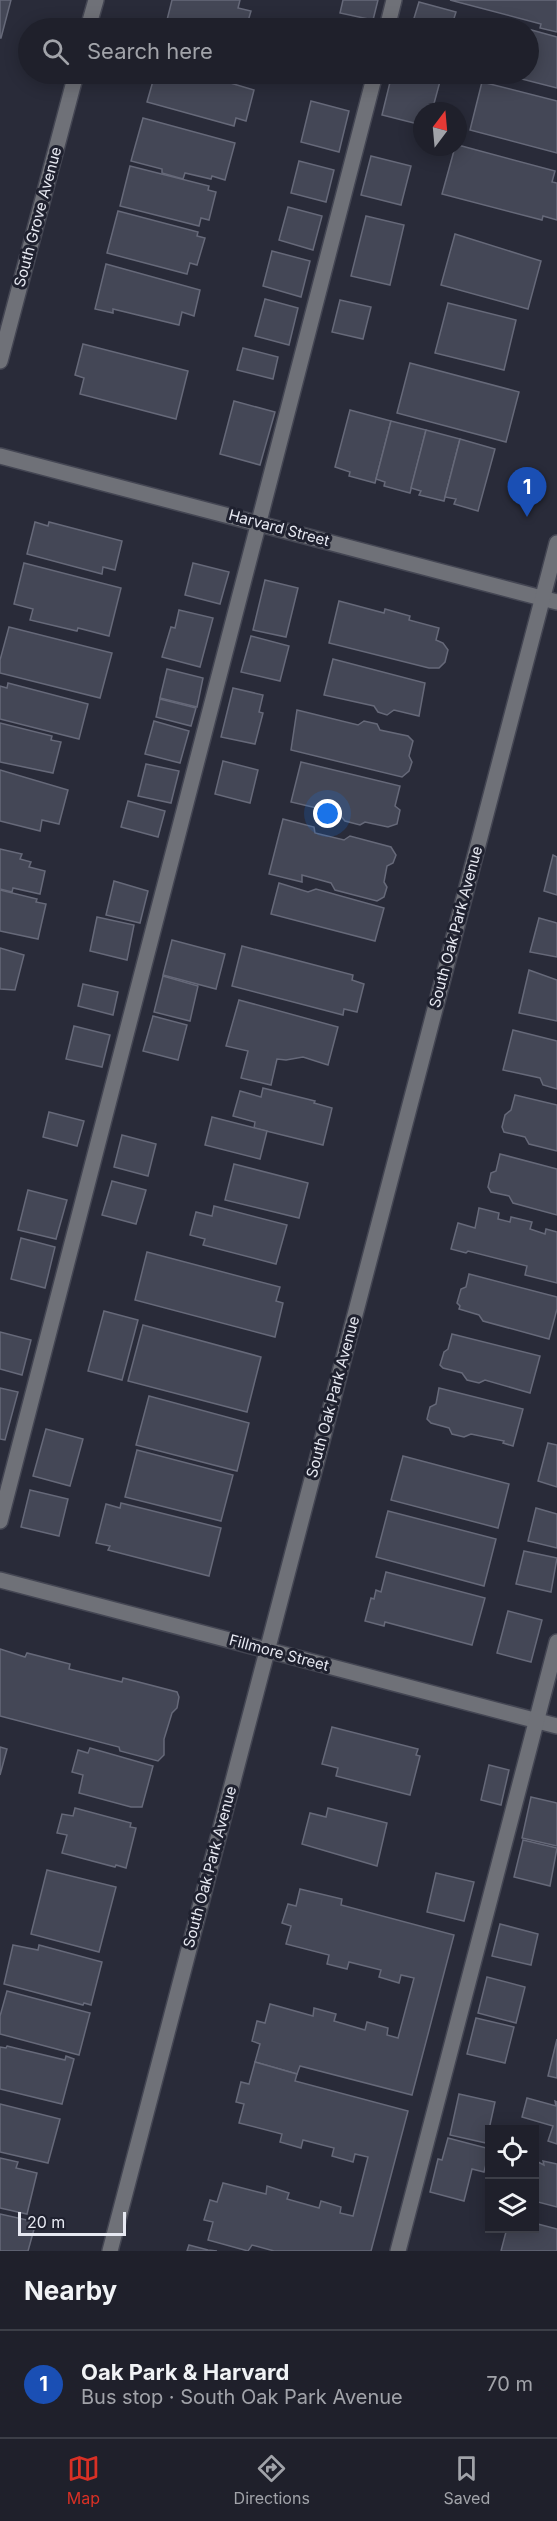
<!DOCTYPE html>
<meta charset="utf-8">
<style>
:root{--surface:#1f202b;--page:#272833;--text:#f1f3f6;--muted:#a1a3a9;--line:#3c3e47;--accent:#d93025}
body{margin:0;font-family:Inter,sans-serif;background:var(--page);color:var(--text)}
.controls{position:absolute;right:18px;bottom:18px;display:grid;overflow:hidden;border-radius:0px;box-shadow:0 3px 15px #0003}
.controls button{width:54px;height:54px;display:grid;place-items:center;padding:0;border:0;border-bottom:2px solid var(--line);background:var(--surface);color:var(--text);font:30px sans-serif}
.compass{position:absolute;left:413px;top:102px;width:54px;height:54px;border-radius:50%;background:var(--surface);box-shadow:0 3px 15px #0003;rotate:16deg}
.scale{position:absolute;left:18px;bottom:15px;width:108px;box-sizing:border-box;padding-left:6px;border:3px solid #e7e9f2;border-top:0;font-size:16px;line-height:21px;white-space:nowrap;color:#e7e9f2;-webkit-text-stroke:4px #1f212f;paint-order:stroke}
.you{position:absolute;left:328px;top:814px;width:21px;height:21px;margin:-15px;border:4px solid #fff;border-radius:50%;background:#1a73e8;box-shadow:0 0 0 9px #1a73e833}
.badge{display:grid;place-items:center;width:39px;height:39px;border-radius:50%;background:var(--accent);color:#fff;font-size:20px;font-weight:700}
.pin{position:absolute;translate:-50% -50px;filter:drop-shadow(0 2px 3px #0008)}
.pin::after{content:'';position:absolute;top:32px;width:21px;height:18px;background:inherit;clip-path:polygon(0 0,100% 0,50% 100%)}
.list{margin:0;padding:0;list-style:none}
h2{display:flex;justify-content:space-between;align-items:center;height:78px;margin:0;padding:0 24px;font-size:26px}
h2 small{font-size:20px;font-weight:400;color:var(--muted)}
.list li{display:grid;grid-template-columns:39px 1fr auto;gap:18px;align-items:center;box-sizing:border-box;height:108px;padding:0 24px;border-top:2px solid var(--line)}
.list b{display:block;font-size:22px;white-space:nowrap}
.list p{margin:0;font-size:20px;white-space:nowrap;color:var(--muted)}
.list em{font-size:20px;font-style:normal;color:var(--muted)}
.icon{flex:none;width:33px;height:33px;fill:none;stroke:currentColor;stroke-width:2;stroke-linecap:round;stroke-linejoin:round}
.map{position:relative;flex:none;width:557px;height:2251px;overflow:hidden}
.search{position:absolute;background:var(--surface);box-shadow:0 3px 15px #0003;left:18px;right:18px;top:18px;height:66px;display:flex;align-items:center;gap:15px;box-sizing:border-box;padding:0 21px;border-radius:33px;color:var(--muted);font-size:22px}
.sheet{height:186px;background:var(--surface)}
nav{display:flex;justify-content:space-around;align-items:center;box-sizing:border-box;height:84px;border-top:2px solid var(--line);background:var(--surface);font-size:16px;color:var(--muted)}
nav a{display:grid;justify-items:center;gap:3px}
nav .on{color:var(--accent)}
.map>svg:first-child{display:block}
</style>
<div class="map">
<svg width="557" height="2251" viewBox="0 0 557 2251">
<rect width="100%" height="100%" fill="#292b39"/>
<g fill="#444756" stroke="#666979" stroke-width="1.5">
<polygon points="0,0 11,0 1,38 0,38"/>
<polygon points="172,0 240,0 238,8 251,11 246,28 179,28 166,24"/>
<polygon points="343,0 378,0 373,20 340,13"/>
<polygon points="450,0 557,0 557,32 540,28 541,24"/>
<polygon points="419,2 456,12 451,28 411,28"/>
<polygon points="528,29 557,37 557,88 510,76 511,74 528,74"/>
<polygon points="155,74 200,74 254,90 246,121 236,118 234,126 147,102"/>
<polygon points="392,74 442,74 432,111 422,111 422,125 382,115"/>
<polygon points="482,82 557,101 557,153 470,130"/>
<polygon points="311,101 349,111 339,152 301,142"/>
<polygon points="143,118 235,143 225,180 212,176 211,179 185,173 183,179 162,173 162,169 131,161"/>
<polygon points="458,145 555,171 552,182 557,183 557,220 543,216 542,220 442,194 455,147"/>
<polygon points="371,156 411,166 401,205 361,195"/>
<polygon points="299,161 334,170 326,202 291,193"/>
<polygon points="130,166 209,186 208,190 216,192 209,220 201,218 199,226 120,206"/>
<polygon points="288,207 322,216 313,250 279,240"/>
<polygon points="118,211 198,232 197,236 205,238 197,265 190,263 187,274 107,253"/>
<polygon points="366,216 404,225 390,285 351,276"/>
<polygon points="455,234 541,261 528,309 441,285"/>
<polygon points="272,251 310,261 301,297 263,286"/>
<polygon points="106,264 200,290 194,316 182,312 179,325 113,309 113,313 95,309"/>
<polygon points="265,299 298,308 289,345 255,336"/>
<polygon points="340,300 371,307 363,339 332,332"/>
<polygon points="448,303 516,320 504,370 435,353"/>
<polygon points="83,344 188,371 176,419 80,394 84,378 75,375"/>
<polygon points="243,348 278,357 273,379 237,370"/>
<polygon points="410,363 519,392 506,442 397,413"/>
<polygon points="234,401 275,412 260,465 220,454"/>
<polygon points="350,410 391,421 375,483 349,476 350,472 335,467"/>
<polygon points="391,421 426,430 410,493 384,486 385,482 376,479"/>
<polygon points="426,430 460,439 444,501 419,495 421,491 411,488"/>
<polygon points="460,439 495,449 478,511 454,504 456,499 445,497"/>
<polygon points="35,522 48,526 49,522 122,541 115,570 103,567 102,574 27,554"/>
<polygon points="24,563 121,588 109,636 78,628 77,631 30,620 33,609 14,604"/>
<polygon points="193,563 229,572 220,604 185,595"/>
<polygon points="265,580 298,588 286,637 253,630"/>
<polygon points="339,601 384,613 385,609 410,616 409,620 439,628 436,640 443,643 448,650 445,662 439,668 429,668 329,643"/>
<polygon points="179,610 213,618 200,667 162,657 171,627 175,628"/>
<polygon points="9,627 112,653 100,698 0,673 0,660"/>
<polygon points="251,636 289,646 280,681 241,672"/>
<polygon points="333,659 425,683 419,716 394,710 387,715 378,712 374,706 324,695"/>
<polygon points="167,669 203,678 197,707 160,698"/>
<polygon points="8,683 88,704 79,739 0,719 0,686 7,688"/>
<polygon points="233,688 263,695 259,712 263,713 255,744 221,737"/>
<polygon points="160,699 196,708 191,726 156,717"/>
<polygon points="297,710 358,725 364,721 377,724 380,730 408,736 413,741 409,756 412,762 409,771 402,777 291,750"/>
<polygon points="154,721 189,731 180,763 145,754"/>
<polygon points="0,723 52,736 51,740 61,742 53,773 0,762"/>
<polygon points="223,761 258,770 250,803 215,794"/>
<polygon points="301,762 400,786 395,806 400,810 397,824 388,827 365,822 360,825 345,821 338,813 291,802"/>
<polygon points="146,764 179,771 171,803 138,796"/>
<polygon points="0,770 68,790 59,824 42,820 40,831 0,821"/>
<polygon points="128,801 165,811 158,837 121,827"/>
<polygon points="283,819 314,827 315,833 344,840 350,836 391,847 396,855 393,863 387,866 384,882 387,887 384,897 377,901 335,890 331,883 302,875 302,882 269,874"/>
<polygon points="0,849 22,854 20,859 31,862 29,867 45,871 40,894 13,888 12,892 0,889"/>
<polygon points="553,855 557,857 557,895 544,891"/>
<polygon points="114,881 148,891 140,923 106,915"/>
<polygon points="279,883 308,892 316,889 384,908 375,941 271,914"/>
<polygon points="0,890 37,899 36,902 46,904 38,939 0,931"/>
<polygon points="97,917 134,925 127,960 90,951"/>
<polygon points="539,918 557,923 557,957 530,952"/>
<polygon points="172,940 225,954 216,989 163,975"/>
<polygon points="242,946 353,975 352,980 364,984 357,1012 344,1009 343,1015 232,986"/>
<polygon points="0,948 24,955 15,990 0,989"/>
<polygon points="529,970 557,980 557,1021 519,1013"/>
<polygon points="163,976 198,986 190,1021 154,1012"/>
<polygon points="83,984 118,992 113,1015 78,1006"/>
<polygon points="239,1000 338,1027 328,1065 303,1057 286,1060 277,1059 271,1085 241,1078 248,1051 226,1046"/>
<polygon points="153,1016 187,1025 178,1060 143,1051"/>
<polygon points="74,1026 110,1035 102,1067 66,1059"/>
<polygon points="513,1030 557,1041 557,1089 543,1085 540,1078 503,1070"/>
<polygon points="263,1088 315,1101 314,1103 332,1108 323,1145 254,1128 255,1122 233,1116 240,1091 261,1097"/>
<polygon points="515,1095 557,1105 557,1151 529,1144 525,1137 504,1132 502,1127 505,1115 511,1110"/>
<polygon points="49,1112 84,1121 77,1146 43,1137"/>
<polygon points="212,1117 267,1131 260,1159 205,1145"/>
<polygon points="122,1135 156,1144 148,1176 114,1167"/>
<polygon points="500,1154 557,1169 557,1215 513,1203 509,1196 491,1192 488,1187 491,1173 496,1171"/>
<polygon points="234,1164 308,1183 299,1218 225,1200"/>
<polygon points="112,1181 146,1190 136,1224 102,1215"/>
<polygon points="28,1190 67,1200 56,1239 18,1230"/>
<polygon points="214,1206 287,1225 276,1264 203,1245 205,1239 190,1235 196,1212 212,1216"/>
<polygon points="479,1208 499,1213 498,1219 510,1222 511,1217 532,1222 530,1229 545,1234 546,1229 557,1232 557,1283 525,1275 527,1266 468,1251 466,1253 451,1249 458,1223 475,1228"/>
<polygon points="21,1238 55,1247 45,1288 11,1279"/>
<polygon points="147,1252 280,1287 276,1301 283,1303 275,1337 135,1300"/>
<polygon points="469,1274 557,1297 557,1309 549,1339 483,1321 479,1315 459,1309 460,1306 457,1303 461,1289 466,1287"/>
<polygon points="104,1311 138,1320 122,1380 88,1371"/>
<polygon points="143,1325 261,1357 247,1412 128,1381"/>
<polygon points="0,1332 31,1340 22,1375 0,1369"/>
<polygon points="452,1334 540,1356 530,1393 485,1380 479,1383 467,1380 462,1373 443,1368 440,1365 444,1352 448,1349"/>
<polygon points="0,1388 18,1392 5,1440 0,1439"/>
<polygon points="439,1388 523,1409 513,1446 503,1443 504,1441 471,1434 464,1437 452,1434 449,1428 431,1423 427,1419 430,1407 436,1404"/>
<polygon points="149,1396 249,1423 237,1471 136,1445"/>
<polygon points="46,1429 83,1439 70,1486 33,1476"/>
<polygon points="548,1443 557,1445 557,1487 538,1481"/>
<polygon points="137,1450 233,1475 221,1521 125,1497"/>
<polygon points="403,1456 509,1484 498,1528 391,1500"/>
<polygon points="30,1490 68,1499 59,1536 21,1527"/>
<polygon points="121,1503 221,1528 209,1576 108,1550 110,1546 96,1543 106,1504 120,1508"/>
<polygon points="536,1508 557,1514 557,1548 528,1541"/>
<polygon points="388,1511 496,1539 484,1586 376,1557"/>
<polygon points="524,1551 557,1558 551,1592 516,1584"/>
<polygon points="386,1572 485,1598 472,1645 385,1622 384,1626 365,1621 371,1598 374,1599 376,1590 381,1592"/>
<polygon points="508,1611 542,1620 531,1662 497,1653"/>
<polygon points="0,1649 25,1657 27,1653 70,1664 69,1669 122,1682 123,1678 177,1692 179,1697 177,1708 172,1713 164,1739 164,1755 158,1761 120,1751 119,1747 0,1716"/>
<polygon points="332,1727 418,1749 416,1755 420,1756 410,1795 336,1776 338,1768 322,1764"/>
<polygon points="0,1747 7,1749 0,1775"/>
<polygon points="90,1748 153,1766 142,1807 131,1807 79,1793 83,1775 72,1772 78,1750 88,1753"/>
<polygon points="489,1765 509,1770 501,1805 481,1800"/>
<polygon points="531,1797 557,1803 557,1846 522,1838"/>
<polygon points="75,1808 131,1823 130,1827 136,1828 126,1868 116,1865 115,1867 62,1853 67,1835 57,1833 62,1814 73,1816"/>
<polygon points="328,1808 387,1823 377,1866 302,1844 310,1813 326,1817"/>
<polygon points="523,1840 557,1848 550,1886 514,1877"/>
<polygon points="47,1870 116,1887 99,1952 31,1934"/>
<polygon points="436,1873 474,1882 464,1921 427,1912"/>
<polygon points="300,1889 342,1899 341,1905 454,1935 412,2095 300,2066 297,2074 255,2062 260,2044 252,2041 257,2021 265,2023 270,2004 313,2016 314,2008 336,2014 334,2021 365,2030 367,2022 388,2028 387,2035 398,2038 414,1978 401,1975 399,1983 379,1977 381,1970 349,1962 347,1969 327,1964 329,1955 286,1944 291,1926 282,1923 288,1904 296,1906"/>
<polygon points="500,1924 538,1934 531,1965 492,1956"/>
<polygon points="13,1945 38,1950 39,1945 102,1962 91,2005 84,2003 83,2005 4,1984"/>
<polygon points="487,1977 525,1987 516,2023 478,2013"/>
<polygon points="7,1991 90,2013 79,2055 0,2034 0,2016"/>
<polygon points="476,2018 514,2027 505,2063 467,2054"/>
<polygon points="557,2039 557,2078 548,2076"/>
<polygon points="7,2046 65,2060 66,2056 74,2059 62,2104 0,2089 0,2047 6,2048"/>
<polygon points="255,2062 297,2074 295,2081 408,2111 371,2251 274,2251 252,2245 248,2251 208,2240 213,2222 204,2220 210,2200 217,2202 223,2183 266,2194 267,2186 289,2193 287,2199 319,2208 321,2201 341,2207 340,2213 353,2216 368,2157 355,2154 353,2162 332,2156 334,2148 303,2140 301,2148 280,2142 282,2134 239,2123 244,2104 236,2102 241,2082 249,2084"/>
<polygon points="459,2094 495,2102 486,2143 450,2135"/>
<polygon points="527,2098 556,2106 555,2101 557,2102 557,2144 548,2141 553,2126 522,2117"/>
<polygon points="0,2104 60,2119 48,2163 0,2152"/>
<polygon points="448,2138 490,2149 484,2172 472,2169 464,2201 430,2192 438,2159 442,2160"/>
<polygon points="0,2158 18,2162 16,2168 37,2173 27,2214 0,2208"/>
<polygon points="534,2160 544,2165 543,2161 557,2164 557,2207 534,2201"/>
<polygon points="0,2214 36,2222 28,2251 0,2251"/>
<polygon points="534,2223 557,2229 557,2251 501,2251 507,2228 534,2228"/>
<polygon points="189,2245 208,2250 217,2251 187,2251"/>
</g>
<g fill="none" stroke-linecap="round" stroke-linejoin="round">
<g stroke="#444653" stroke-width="18">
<g id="minor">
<polyline points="88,28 96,0"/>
<polyline points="387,28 394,0"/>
<polyline points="0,361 76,74"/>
<polyline points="0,456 557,602"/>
<polyline points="0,1521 375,74"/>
<polyline points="0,1580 557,1726"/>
<polyline points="110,2251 557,543"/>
<polyline points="398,2251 557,1642"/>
</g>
</g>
<use href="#minor" stroke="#6f7178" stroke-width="15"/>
</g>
<g text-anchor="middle" stroke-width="6" stroke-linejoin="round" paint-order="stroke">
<g font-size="15" fill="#e7e9f2" stroke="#1f212f">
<text transform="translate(38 217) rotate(-75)" y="5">South Grove Avenue</text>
<text transform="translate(279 528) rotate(15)" y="5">Harvard Street</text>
<text transform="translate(456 927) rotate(-75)" y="5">South Oak Park Avenue</text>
<text transform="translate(333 1397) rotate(-75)" y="5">South Oak Park Avenue</text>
<text transform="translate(279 1653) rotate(15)" y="5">Fillmore Street</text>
<text transform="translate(210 1867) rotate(-75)" y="5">South Oak Park Avenue</text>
</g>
</g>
</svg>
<div class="controls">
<button><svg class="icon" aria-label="locate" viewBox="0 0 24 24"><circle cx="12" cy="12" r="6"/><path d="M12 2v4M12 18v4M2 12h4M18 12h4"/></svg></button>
<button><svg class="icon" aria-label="layers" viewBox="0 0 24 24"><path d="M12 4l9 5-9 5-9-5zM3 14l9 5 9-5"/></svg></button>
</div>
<svg class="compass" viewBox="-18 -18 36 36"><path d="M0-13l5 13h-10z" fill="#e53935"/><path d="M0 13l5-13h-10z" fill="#a1a3a9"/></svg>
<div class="scale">20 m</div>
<div class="you"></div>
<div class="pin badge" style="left:527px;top:517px;background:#1a4fb4">1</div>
<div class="search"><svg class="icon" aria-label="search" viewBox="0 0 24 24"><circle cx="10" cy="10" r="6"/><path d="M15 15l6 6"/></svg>Search here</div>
</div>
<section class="sheet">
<h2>Nearby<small></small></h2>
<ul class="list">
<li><span class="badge" style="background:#1a4fb4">1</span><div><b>Oak Park &amp; Harvard</b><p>Bus stop · South Oak Park Avenue</p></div><em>70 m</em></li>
</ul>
</section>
<nav>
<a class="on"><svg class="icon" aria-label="map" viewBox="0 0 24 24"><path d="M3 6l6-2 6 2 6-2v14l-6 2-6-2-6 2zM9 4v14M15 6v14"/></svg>Map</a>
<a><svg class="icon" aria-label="directions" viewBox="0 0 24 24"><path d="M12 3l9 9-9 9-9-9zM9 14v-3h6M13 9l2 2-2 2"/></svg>Directions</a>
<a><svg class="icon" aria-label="saved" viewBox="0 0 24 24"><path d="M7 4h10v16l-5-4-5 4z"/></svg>Saved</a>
</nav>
